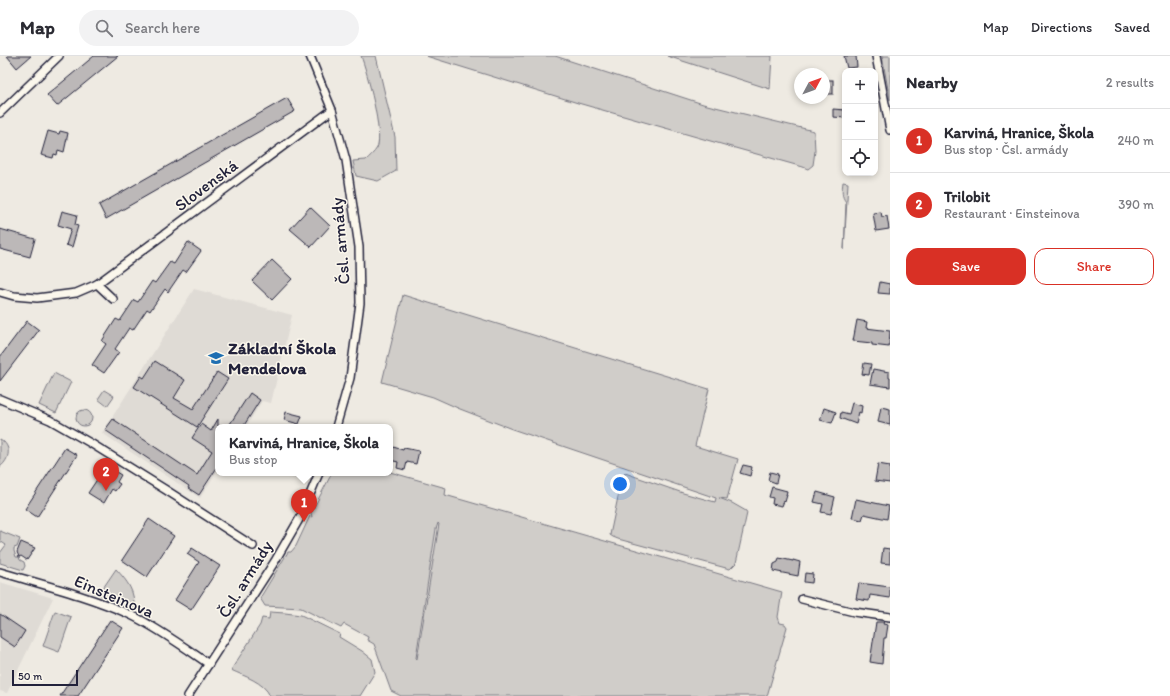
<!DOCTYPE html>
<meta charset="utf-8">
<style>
:root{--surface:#fff;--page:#f2f2f3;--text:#2b2b33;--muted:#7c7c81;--line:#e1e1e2;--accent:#d93025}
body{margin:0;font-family:Itim,sans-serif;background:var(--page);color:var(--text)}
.controls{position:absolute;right:12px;top:12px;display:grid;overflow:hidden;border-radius:8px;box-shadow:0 2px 6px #0003}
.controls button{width:36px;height:36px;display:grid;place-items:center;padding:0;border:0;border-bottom:1px solid var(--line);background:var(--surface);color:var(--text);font:20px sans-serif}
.compass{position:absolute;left:794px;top:12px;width:36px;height:36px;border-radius:50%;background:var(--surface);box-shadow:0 2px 6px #0003;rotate:49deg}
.scale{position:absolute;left:12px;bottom:10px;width:66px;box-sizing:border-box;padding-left:4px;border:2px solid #22223b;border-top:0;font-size:11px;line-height:14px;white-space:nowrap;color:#22223b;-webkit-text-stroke:3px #fbf7ec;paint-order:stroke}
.you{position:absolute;left:620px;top:428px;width:14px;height:14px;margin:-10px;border:3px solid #fff;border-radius:50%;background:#1a73e8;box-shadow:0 0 0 6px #1a73e833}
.badge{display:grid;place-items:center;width:26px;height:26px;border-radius:50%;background:var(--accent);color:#fff;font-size:13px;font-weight:700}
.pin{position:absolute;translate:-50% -33px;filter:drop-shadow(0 1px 2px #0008)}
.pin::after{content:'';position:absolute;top:21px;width:14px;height:12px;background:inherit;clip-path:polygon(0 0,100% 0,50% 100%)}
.popup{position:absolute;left:215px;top:368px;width:178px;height:52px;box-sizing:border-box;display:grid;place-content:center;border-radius:8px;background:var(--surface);filter:drop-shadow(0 1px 3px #0005);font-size:13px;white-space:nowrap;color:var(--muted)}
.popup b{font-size:15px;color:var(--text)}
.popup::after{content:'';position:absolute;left:50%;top:100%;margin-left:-8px;border:8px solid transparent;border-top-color:var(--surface)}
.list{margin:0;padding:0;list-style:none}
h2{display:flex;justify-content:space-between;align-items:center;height:52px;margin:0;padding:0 16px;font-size:17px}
h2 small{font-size:13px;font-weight:400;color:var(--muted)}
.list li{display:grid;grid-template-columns:26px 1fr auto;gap:12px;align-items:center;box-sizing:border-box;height:64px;padding:0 16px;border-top:1px solid var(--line)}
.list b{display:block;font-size:15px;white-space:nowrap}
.list p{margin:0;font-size:13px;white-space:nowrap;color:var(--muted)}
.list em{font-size:13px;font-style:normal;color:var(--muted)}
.actions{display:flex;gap:8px;padding:12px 16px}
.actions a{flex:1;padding:9px 0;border:1px solid var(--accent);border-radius:12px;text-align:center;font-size:14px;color:var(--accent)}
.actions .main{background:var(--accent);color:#fff}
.icon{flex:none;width:22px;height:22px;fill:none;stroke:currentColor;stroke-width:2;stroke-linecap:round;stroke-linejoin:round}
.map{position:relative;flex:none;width:890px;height:640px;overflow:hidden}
header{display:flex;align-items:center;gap:24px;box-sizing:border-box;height:56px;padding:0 20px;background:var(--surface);border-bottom:1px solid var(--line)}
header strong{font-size:19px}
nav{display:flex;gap:22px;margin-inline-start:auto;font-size:14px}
.search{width:280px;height:36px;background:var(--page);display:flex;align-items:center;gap:10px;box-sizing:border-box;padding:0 14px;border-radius:22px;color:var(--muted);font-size:15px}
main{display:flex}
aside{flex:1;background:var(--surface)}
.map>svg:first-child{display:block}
</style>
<header>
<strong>Map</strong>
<div class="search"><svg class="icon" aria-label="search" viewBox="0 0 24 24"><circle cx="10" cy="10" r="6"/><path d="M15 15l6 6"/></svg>Search here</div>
<nav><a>Map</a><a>Directions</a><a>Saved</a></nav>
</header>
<main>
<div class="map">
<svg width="890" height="640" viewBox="0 0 890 640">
<rect width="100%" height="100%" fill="#eeeae2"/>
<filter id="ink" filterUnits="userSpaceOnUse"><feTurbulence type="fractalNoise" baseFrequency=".025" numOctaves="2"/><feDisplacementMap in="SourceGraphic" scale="8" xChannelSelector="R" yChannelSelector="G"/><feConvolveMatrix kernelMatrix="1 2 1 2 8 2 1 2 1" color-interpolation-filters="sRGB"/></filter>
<g filter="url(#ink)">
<g fill="#dfdbd5">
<polygon points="194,233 292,259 271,347 262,345 246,371 218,371 218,414 200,442 102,377"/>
<polygon points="0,526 53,542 7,637 0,635"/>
</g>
<g fill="#d0cdc9" stroke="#797882" fill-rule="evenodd">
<path d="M361 0H376L395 81 396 115 378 125 356 120 353 105 366 104C369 101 374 97 377 92 384 79 367 15 361 0Z"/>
<polygon points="426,0 555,0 703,48 814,75 815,95 813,109 808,113 803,111 728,90 578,47"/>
<polygon points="667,0 772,0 770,33"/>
<polygon points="882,0 890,0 890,44"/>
<path d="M843 126 848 127 844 194 846 146C841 140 842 134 843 126Z"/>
<polygon points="403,239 709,333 695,390 738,403 727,443 719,442 732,447 746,455 747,457 736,507 730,513 726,512 618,483 613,481 610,479 622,422 625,417 683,437 715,446 716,442 512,373 460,353 433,341 382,326"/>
<polygon points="54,317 71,326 56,357 39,349"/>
<polygon points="104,334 114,340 107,350 98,343"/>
<circle cx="84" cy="362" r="8"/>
<path d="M0 383C12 390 10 403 0 411Z"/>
<path d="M390 416 446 432 445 439 782 536 778 561 780 567 785 568 787 571 767 640H401L391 635 374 588 367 584 368 581 344 568 341 572 301 552 265 550 260 542 288 496H291L296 490 310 460 312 461 311 457 332 417H390ZM438 467 439 468 417 603 416 602 417 595 436 473Z"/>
<polygon points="0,475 20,483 17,491 14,492 14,495 16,501 19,501 20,504 24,506 25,510 23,514 0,507 0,497 6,489 0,485"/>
<path d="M116 513C128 526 135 535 134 553L99 538Z"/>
<polygon points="55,555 71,561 59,596 43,590"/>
<path d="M270 556 285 557 301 559 340 578 339 581 362 595 372 603 375 616 360 640H270C264 626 244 620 231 614L260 569 262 562 269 563Z"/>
</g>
<g fill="#bcb8b8" stroke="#22223b">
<polygon points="7,0 31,0 17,12"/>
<polygon points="94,0 118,0 57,50 47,39"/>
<polygon points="844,0 856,0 857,11 847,12"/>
<rect x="824" y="24" width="9" height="14"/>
<polygon points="287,42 295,55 106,163 99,149"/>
<polygon points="833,53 845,54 845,62 833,61"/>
<polygon points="48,75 59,78 60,75 68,77 64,96 58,94 57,99 54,98 53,102 41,99"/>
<polygon points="310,151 330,170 311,191 290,173"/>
<polygon points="62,155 77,159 75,169 78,170 72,191 66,189 71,173 58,169"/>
<polygon points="881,156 882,161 887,160 889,173 876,175 873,157"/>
<polygon points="0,173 35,183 30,201 0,193"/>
<polygon points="188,186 201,195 186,216 183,214 168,236 165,233 150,255 147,253 133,274 129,272 115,293 119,296 104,317 92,309 106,288 102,285 116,263 120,265 134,244 138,246 152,225 155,227 170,206 174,208"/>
<polygon points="272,204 292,223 272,244 252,225"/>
<polygon points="880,226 890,228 890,238 878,237"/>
<polygon points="857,264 867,266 866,272 890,275 889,291 872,289 872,287 853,285"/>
<polygon points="27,265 39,274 0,325 0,301"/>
<polygon points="155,305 185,324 174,342 193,353 217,316 228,323 197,371 134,331 141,320 144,322"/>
<polygon points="864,307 871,308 869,319 862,318"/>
<polygon points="873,313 889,316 889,322 890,322 890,331 870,328"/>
<polygon points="250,337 260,344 243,371 228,371"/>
<polygon points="852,347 862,350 861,357 859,356 856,368 840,362 841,356 849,358"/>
<polygon points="881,351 890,353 890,369 878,366"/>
<polygon points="824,352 836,356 832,367 820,364"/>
<polygon points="286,356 302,360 299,368 284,364"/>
<polygon points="113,363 197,419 212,395 192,382 201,368 211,375 218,363 218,410 199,439 188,432 189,430 105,374"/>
<polygon points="390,390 403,394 404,392 419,395 416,408 407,406 405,414 397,412 398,406 390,404"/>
<polygon points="65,392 77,399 37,461 25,453"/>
<polygon points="878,408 890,410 890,427 875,425"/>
<polygon points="743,409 752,411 750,420 740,417"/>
<polygon points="106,410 121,419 117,426 120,428 115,435 112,433 104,447 88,437"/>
<polygon points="770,416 778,418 776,427 768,424"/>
<polygon points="772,431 787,435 786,439 787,439 785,446 784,445 782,450 772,448 773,442 769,441"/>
<polygon points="817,436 835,441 831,458 821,456 823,448 814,446"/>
<polygon points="856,443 889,450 887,463 864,458 862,464 852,462"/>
<polygon points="149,463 174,480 147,521 122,504"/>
<polygon points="21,486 35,492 27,504 21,500 19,501 17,496"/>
<polygon points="192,492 220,510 191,554 175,544 199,506 187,498"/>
<polygon points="883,492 890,493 890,508 881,507"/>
<polygon points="779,502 793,505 793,504 800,506 798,520 773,515 774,508 778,506"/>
<polygon points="805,517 813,518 812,527 804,526"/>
<polygon points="859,527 890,531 890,542 870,539 869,545 856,543"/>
<polygon points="0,558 25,575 15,591 0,581"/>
<polygon points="110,564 123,572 78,640 60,640"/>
<polygon points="876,566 884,566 883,568 888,569 886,582 884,582 882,608 870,606"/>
</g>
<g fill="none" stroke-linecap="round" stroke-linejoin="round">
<g stroke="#22223b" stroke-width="10">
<g id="street">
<polyline points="310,0 332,54 346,104 359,191 360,247 350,322 336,371"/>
<polyline points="876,0 890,74"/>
<polyline points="0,57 59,0"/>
<polyline points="97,228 113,243"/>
<polyline points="0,236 14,240 37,242 76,237 97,228 332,54"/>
<polyline points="0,343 50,364 92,388 166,434 253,490"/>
<path d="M0 516C44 529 89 540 131 559 158 572 184 591 209 608"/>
<polyline points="802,543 854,556 890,561"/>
<polyline points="188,640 275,505 301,460 319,417"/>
</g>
</g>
<use href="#street" stroke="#fbf7ec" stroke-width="7"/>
</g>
</g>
<defs>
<g id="school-bare" transform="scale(1.2)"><path d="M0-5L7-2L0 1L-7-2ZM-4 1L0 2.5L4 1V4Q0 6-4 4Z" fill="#1f6fb2" stroke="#fbf7ec" stroke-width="2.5" paint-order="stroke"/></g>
</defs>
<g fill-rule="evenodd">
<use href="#school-bare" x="216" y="302"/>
</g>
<g text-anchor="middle" stroke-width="3" stroke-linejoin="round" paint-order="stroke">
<g font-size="17" fill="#22223b" stroke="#fbf7ec">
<text transform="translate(206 129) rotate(-37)" y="6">Slovenská</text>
<text transform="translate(340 185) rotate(-95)" y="6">Čsl. armády</text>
<text transform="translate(245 523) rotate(-58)" y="6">Čsl. armády</text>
<text transform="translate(114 540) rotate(23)" y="6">Einsteinova</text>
</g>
<g font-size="17" font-weight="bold" fill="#22223b" stroke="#fbf7ec" text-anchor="start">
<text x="228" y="298">Základní Škola<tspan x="228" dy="20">Mendelova</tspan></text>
</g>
</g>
</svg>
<div class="controls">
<button>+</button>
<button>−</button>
<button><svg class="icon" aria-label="locate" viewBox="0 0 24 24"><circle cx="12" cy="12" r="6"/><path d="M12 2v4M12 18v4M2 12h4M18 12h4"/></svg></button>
</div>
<svg class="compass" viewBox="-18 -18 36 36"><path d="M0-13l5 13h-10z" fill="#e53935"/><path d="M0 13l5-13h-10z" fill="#7c7c81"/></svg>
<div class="scale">50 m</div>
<div class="you"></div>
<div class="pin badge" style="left:304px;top:466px">1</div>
<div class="popup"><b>Karviná, Hranice, Škola</b>Bus stop</div>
<div class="pin badge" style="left:106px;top:435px">2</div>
</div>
<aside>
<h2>Nearby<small>2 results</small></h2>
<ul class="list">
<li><span class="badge">1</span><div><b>Karviná, Hranice, Škola</b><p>Bus stop · Čsl. armády</p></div><em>240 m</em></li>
<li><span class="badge">2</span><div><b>Trilobit</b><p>Restaurant · Einsteinova</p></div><em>390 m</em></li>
</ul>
<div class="actions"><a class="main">Save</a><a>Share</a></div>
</aside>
</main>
